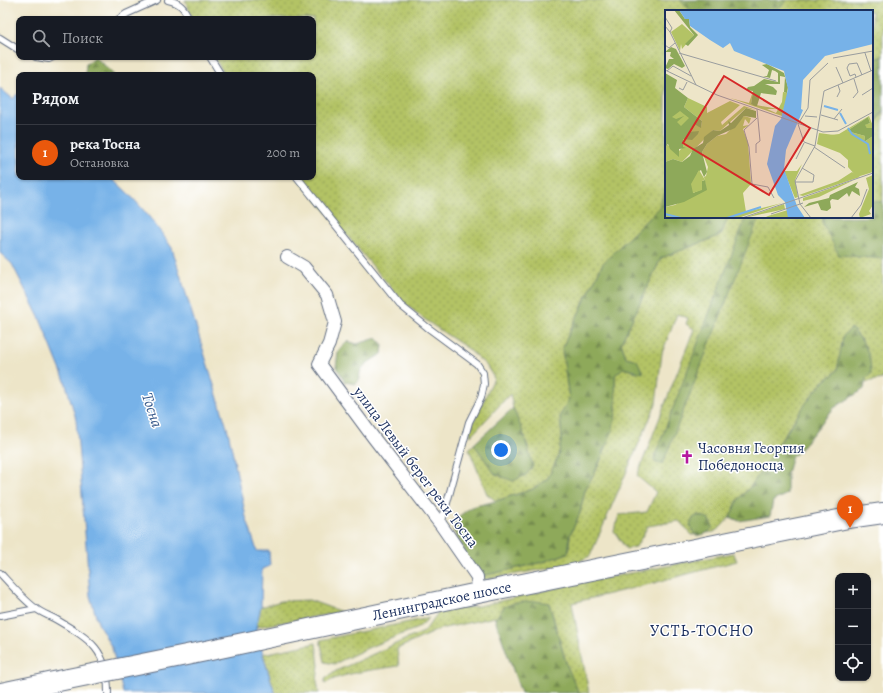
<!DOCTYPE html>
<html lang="ru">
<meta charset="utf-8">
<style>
:root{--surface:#171b24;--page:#20242c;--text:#f1f3f6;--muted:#9ea1a6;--line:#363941;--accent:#ea580c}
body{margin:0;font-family:Alegreya,serif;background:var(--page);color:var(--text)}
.controls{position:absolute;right:12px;bottom:12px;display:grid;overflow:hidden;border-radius:8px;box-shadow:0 1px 3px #0004}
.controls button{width:36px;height:36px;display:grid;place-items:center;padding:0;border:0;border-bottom:1px solid var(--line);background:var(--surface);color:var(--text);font:20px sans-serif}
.you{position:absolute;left:501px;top:450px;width:14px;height:14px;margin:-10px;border:3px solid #fff;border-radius:50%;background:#1a73e8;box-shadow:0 0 0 6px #1a73e833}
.badge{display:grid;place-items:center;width:26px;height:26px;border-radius:50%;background:var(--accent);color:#fff;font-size:13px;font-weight:700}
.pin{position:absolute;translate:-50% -33px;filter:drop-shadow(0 1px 2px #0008)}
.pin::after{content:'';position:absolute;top:21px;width:14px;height:12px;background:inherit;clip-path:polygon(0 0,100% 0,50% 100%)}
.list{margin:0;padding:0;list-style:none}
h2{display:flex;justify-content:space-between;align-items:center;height:52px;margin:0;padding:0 16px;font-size:17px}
h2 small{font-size:13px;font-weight:400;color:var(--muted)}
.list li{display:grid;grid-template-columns:26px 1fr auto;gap:12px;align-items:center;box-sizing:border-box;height:56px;padding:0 16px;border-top:1px solid var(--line)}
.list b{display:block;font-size:15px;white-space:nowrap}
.list p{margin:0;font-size:13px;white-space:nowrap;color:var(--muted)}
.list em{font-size:13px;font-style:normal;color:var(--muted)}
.icon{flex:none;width:22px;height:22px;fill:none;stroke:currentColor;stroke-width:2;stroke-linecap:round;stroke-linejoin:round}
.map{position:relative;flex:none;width:883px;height:693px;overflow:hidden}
.search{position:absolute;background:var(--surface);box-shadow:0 1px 3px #0004;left:16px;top:16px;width:300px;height:44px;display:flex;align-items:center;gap:10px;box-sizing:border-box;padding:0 14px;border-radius:8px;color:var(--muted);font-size:15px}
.panel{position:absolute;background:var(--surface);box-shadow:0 1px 3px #0004;left:16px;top:72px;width:300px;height:108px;border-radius:8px}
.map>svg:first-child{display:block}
</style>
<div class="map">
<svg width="883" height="693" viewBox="0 0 883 693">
<defs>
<pattern id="grass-dots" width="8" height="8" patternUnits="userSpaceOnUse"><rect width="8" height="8" fill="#b3c365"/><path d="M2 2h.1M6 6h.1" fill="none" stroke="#919f56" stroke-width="1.8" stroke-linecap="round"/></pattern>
<pattern id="forest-firs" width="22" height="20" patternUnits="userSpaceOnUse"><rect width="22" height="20" fill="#8ea95a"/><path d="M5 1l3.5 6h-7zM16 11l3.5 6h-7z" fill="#738a4e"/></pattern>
</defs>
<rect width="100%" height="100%" fill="#fff"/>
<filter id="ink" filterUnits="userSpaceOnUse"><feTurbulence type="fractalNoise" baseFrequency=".025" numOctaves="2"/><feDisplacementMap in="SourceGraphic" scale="8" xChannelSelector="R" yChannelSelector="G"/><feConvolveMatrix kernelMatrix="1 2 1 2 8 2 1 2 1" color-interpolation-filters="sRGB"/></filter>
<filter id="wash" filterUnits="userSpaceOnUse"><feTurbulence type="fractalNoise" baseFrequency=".012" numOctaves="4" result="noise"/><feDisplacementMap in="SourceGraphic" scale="16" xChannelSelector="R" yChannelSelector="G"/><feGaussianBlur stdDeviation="0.9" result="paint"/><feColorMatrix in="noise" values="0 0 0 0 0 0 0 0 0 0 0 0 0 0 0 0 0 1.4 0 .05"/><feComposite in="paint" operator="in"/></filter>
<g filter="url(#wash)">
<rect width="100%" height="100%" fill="#ede5c8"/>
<g fill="url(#grass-dots)" stroke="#677962">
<polygon points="185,0 680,0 691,11 666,11 666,190 658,209 603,263 562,348 569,399 560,416 562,437 558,457 548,478 533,489 496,501 487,494 469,449 474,444 495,474 529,449 513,408 510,394 471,436 470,430 494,378 486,365 467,348 431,324 405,304 297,177 313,177 313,75 225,75 214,57 313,57 313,19 193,19"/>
<polygon points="786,0 883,0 883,56 872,60 872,11 777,11"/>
<polygon points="883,110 883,201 881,203 872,201 872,132"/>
<polygon points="728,217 823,217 823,224 878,258 883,259 883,379 865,382 866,378 862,340 851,328 840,358 837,371 821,384 789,427 772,456 751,486 738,500 730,517 721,527 714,532 692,535 679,521 648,526 636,547 626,549 614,531 619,515 647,512 656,492 637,476 694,329 686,324 688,318 677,314 662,353 656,404 590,556 574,564 481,580 482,576 543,562 568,553 570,535 580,513 585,490 599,464 612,432 616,413 615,375 623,368 637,372 626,357 621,343 661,258 721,235"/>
<path d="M733 553 735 556 737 561 650 584 572 603 589 693H579L576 690 567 666 549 603 504 607 495 619V617L440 629 397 649 399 666C380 669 339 673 325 684V679L336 671 404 640 424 632 439 611 479 606 564 586Z"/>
<polygon points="309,600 342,612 256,627 261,607 281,601"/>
<polygon points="429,618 418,628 372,646 334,664 325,662 320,640"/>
<polygon points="316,643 319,665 317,681 319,693 275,693 263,654"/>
</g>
<g fill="url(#forest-firs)" stroke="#546c5c">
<polygon points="680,0 786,0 786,1 777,11 691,11"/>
<polygon points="883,56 883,110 872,132 872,60"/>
<polygon points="95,57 112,72 114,75 85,75 86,64"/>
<polygon points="666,190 666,217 728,217 721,235 661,258 621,343 626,357 637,360 643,373 623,368 615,375 616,413 612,432 599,464 585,490 580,513 570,535 568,553 543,562 482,576 468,558 453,530 454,520 471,507 496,501 533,489 548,478 558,457 562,437 560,416 569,399 562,348 603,263 658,209"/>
<polygon points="872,201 881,202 883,201 883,259 839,255 823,224 823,217 872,217"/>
<polygon points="746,217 759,217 663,463 656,463 654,458"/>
<path d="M851 328C865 343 871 353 871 374L866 378 864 389 834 408 796 454 792 456 787 473V494L773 501 770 516 739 521 730 517 738 500 751 486 806 403 821 384 837 371 843 336Z"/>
<path d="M377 338 383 345 382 354C373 360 357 366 360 379L356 384 345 382 336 367 338 352 347 341 357 344Z"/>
<polygon points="513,408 523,432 533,466 526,475 513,481 495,474 474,444"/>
<path d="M698 515 708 518 713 527C709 533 702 536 695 535L690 526 693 518Z"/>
<polygon points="535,601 549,603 567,666 579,693 521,693 495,619 504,607 514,603"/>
</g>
<path fill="#77b2e8" stroke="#4970a3" d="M0 88 13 99 17 94 19 96V177H110C135 197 155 223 172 248L228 431 246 517 257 551H269L270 566 262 569 261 607 256 627 265 662 275 693H123L112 648 98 623 90 596 76 419 65 381 40 319 12 264 0 253Z"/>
</g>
<g filter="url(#ink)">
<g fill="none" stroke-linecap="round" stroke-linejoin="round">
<g stroke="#646f83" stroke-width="8">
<g id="lane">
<path d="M168 0C180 3 184 7 189 19"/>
<polyline points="119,19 126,14 157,0"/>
<polyline points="0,38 19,50"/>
<polyline points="36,57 49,59 53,57"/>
<polyline points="210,57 221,75"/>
<polyline points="297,177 400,305 427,327 477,364 483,373 484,384 481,398 469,422 441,525"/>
<path d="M0 573C11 585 22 598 35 608 41 613 50 616 57 620 91 640 108 650 108 693"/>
<polyline points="0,616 36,609"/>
</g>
</g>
<g stroke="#646f83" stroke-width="14">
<polyline id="street" points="287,257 304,267 327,295 335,322 329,344 319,364 373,437 441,525 477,577 478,593"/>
</g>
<g stroke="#646f83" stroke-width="22">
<g id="primary">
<path id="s1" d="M206 651 478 593 848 518 883 513"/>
<polyline points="1,693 68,679"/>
</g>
</g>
<use href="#lane" stroke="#fff" stroke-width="6"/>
<use href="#street" stroke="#fff" stroke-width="12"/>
<use href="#primary" stroke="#fff" stroke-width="20"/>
<g stroke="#646f83" stroke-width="22" stroke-linecap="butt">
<polyline id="primary-bridge" points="68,679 206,651"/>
</g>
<use href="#primary-bridge" stroke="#fff" stroke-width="20"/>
</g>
</g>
<defs>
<g id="church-bare" transform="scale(1.08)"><path d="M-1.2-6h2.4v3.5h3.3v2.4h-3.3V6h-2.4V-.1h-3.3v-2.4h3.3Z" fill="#b5179e" stroke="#fff" stroke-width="2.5" paint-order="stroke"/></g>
</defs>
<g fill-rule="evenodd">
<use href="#church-bare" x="687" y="457"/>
</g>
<g text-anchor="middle" stroke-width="3" stroke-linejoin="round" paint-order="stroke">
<g font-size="15" fill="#1b2f5e" stroke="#fff" text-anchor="start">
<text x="698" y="453">Часовня Георгия<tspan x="698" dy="17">Победоносца</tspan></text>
</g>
<g font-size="15" fill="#1b2f5e" stroke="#fff">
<text transform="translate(416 467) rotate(53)" y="5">улица Левый берег реки Тосна</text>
<text dy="5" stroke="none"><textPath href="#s1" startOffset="241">Ленинградское шоссе</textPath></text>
</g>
<g font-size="16" font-style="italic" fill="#3b5d8e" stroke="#fff">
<text transform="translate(153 410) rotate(72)" y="6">Тосна</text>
</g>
<g font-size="16" letter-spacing="1" fill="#1b2f5e" stroke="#fff">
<text x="702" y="636">УСТЬ-ТОСНО</text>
</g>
</g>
<g transform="translate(665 10)">
<rect width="208" height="208" fill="#ede5c8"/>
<path d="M17 14 29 25 17 39 16 34 15 41 6 22ZM88 81 86 94 113 99H102L111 103 117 92 118 82 123 83 117 106 65 88 84 93ZM23 88 42 97V103L65 91 75 95 56 112 57 115 79 96 91 100 81 98 55 121 48 120 17 152 8 149 0 152 1 134 13 142 18 137V129L30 122H24L29 114 36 117 37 111 19 97ZM79 106 86 108 84 114 80 109 78 116 84 115 78 119 83 132 86 174 78 183 81 202 117 193 73 208H0V197L10 195 41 177 39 167 41 166 43 157 37 142 42 134 52 126 61 124ZM204 106 208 116V124L207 118H202L199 115 205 113 203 107 182 121 200 126 199 132 208 126V151L204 145V137L196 133 177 131 166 125 174 124ZM137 154 130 170 133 187 130 188 119 161H132ZM187 162 195 167 138 186 134 185 173 171ZM208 165V195L204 201 206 204 195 208 194 204 204 179 201 168ZM189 170 154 187 138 191V188ZM119 194 120 199 79 208ZM123 200V208H99L103 206Z" fill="#b3c365"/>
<path d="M9 0H14L20 9H24L25 17 33 25 23 36 20 34 29 25ZM6 37 11 39 20 56 17 58 9 54 3 59 0 58 4 49H9L5 46 6 42H0ZM102 54 119 63 123 77 122 83 119 82 120 67 115 66V74H100L108 77 112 81 111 85 96 83 92 96H90L86 94 88 81 81 80 83 77 89 76 99 69 113 72V63L110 61 107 60 105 68 98 66H102L104 60 97 55ZM0 63 12 70 10 78 23 88 19 97 37 111 36 118 29 114 24 122 34 121 33 124 27 130 18 129V137L21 138 14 139V147L5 139 3 134 0 137ZM81 98 91 101V108L79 106 70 118 52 126 42 134 37 142 42 162 39 167 36 160 33 162 28 183 35 180 37 171 40 170 42 180 19 192 0 197V152L8 149 17 152 25 146 28 139 38 133 39 127 48 120 55 121 64 115 63 111 66 113ZM203 107 205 113 200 115 202 118H207L208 126 199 132 200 126 182 121ZM193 172 190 177 194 179 195 186 187 181 184 187 182 183 173 190 167 189 165 191 166 198 162 201 156 200 153 193 139 197 144 193 164 188 165 185Z" fill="#8ea95a"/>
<path d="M154 123 169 125 176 130 181 124 193 132 202 133 208 151V162L192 167 183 157V150L175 143 152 134Z" fill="#b3c365"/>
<path d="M15 101 24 108 16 116 12 112 19 106 11 109 7 107ZM34 160 40 170 37 171V180L28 183 26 174Z" fill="#b3c365"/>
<path d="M14 0H208V34L160 46 138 70 136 99 138 100 121 140 119 159 132 196 140 208H123L120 192 113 185 102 154 110 116 116 109 123 79 119 61 69 41 65 33 58 38 45 30 25 16 24 9H20Z" fill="#77b2e8"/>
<path fill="none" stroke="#77b2e8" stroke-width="2" d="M159 96 173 100M175 103 181 114M183 118 187 124 203 134 205 144M0 204 16 208M62 208 96 197"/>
<path fill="none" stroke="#999c9e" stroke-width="1" d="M0 7 7 18 5 22M0 16 5 22 31 75M0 35 4 38 10 33M14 43 111 71M200 43 206 61M168 48 208 41M171 57 178 73M0 60 52 85 158 122 173 121 208 102M2 61 8 56 26 66M191 67 190 64 185 66 182 58 184 54 192 53 197 65M14 78 18 80 22 72M197 85 208 78M172 87 175 81 173 75M188 88 193 82 189 69M156 105 173 110M140 106 152 107M92 108 79 120 84 137 87 174 103 177 109 188M169 109 177 99M150 136 139 132 133 114 143 98 145 70 163 53M149 137 180 158M91 143V134L95 131 92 99M131 149 139 133M130 172H148L149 165 137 158M106 204 138 193M77 208 208 163M146 208 135 194 130 171 150 136 159 81 208 60M186 208 196 195 202 179"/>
<path fill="#d62828" fill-opacity="0.15" stroke="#d62828" stroke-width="2" d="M59 66 145 118 104 185 18 133Z"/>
<rect width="208" height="208" fill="none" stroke="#1b2f5e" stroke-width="2"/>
</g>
</svg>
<div class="controls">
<button>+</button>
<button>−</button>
<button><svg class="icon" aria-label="locate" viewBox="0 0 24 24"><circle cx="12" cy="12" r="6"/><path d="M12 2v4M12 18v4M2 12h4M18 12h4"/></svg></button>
</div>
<div class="you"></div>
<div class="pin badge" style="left:850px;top:528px">1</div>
<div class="search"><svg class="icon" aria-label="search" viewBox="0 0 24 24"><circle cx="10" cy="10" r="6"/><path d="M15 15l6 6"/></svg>Поиск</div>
<section class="panel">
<h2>Рядом<small></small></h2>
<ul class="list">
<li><span class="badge">1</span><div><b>река Тосна</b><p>Остановка</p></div><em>200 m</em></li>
</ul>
</section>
</div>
